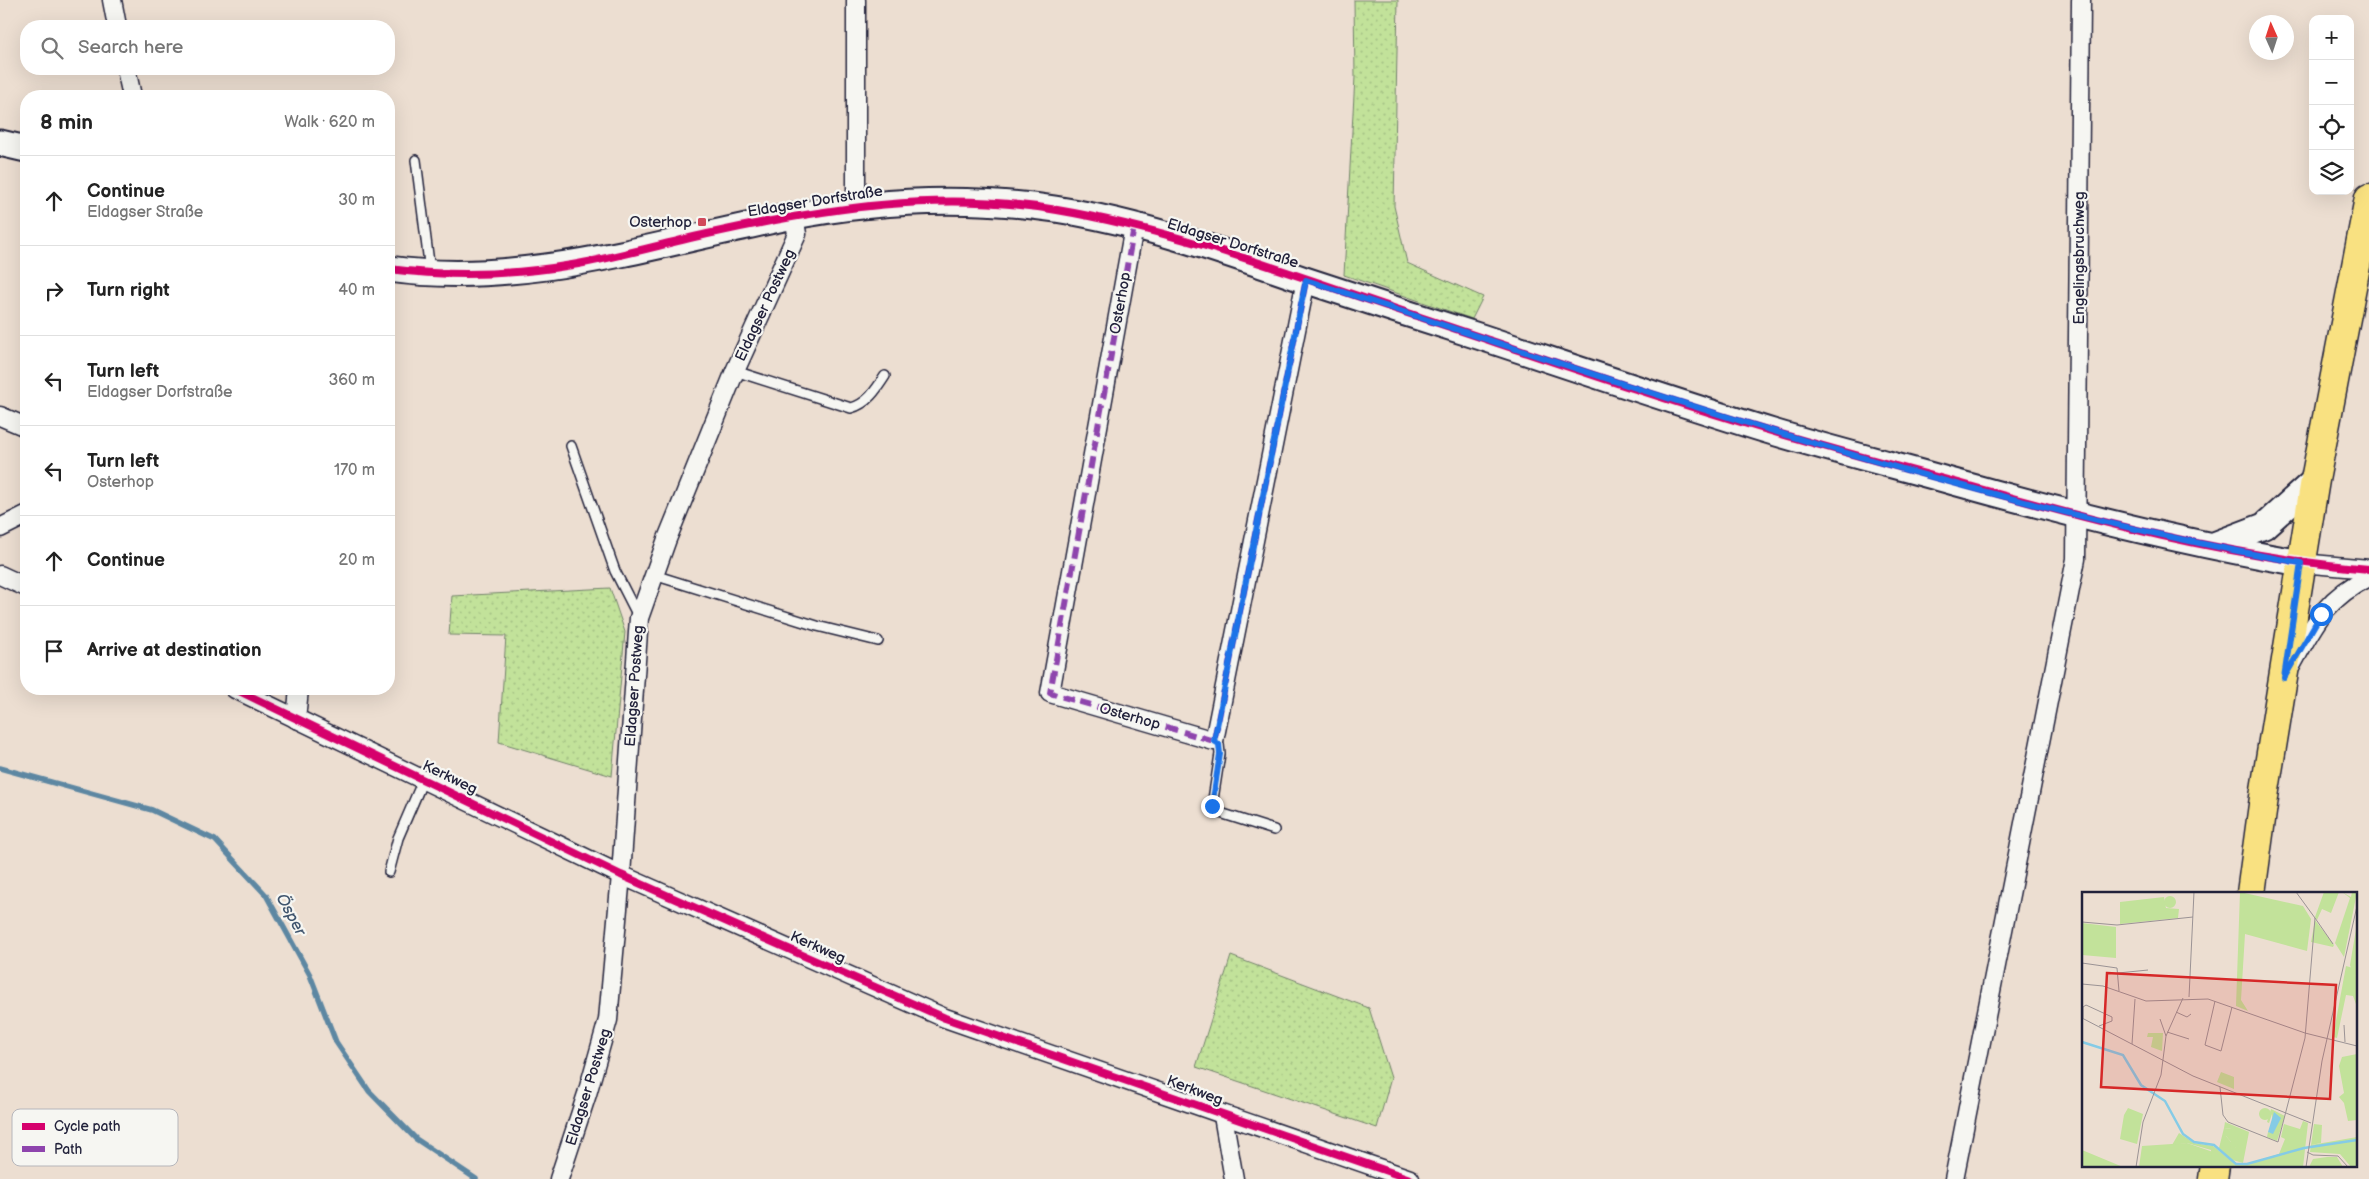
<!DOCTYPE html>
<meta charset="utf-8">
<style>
:root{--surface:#fff;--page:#f2f2f2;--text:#222;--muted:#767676;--line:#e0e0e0}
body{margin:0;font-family:"Balsamiq Sans",sans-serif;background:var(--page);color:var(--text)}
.controls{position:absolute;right:15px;top:15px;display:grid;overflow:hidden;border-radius:10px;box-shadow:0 5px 20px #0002}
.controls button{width:45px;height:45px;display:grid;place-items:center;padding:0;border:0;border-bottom:1px solid var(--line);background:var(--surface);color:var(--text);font:25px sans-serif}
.compass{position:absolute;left:2249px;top:15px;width:45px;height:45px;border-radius:50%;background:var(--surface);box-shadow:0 5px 20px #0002;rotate:357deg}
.stop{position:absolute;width:15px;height:15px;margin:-11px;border:4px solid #1a73e8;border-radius:50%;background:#fff}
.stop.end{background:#1a73e8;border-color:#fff;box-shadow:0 1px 5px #0008}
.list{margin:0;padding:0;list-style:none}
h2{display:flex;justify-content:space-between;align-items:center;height:65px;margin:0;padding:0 20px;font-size:21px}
h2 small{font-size:16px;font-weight:400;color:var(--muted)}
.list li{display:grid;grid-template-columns:32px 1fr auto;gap:15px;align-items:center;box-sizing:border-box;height:90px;padding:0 20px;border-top:1px solid var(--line)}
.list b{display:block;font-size:19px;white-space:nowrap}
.list p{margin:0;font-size:16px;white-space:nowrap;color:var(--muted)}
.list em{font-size:16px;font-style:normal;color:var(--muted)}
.icon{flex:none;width:28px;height:28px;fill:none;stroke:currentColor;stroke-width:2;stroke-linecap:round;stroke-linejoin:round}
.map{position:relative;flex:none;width:2369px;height:1179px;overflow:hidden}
.search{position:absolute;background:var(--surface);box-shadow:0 5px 20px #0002;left:20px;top:20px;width:375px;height:55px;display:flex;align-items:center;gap:12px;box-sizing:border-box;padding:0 18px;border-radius:20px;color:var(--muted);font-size:19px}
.panel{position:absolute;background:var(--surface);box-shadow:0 5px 20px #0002;left:20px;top:90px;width:375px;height:605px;border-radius:20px}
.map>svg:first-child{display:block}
</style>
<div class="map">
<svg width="2369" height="1179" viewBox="0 0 2369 1179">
<defs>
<pattern id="grass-dots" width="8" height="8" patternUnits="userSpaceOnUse" patternTransform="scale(1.25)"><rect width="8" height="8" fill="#c2e29a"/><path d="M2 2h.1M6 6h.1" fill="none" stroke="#a6c286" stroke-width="1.8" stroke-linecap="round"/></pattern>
</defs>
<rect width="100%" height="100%" fill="#ecded1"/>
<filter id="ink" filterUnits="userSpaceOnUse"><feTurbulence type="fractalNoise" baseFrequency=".02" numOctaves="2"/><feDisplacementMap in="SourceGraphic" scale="10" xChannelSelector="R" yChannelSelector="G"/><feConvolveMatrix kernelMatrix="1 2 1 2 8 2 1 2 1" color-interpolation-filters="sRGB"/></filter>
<g filter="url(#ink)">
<g fill="url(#grass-dots)" stroke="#72826a">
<polygon points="1354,0 1398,0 1394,206 1407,263 1483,297 1472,319 1344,275 1355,77"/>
<polygon points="610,588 625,632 612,776 499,742 506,636 449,635 452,596"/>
<polygon points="1231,956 1369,1008 1391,1078 1377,1128 1196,1067"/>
</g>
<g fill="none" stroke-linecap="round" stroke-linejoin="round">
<polyline stroke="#5d87a2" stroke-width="5.5" points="0,768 152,810 215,840 266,895 310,975 336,1042 369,1091 416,1139 476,1179"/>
<g stroke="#22223b" stroke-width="12">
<g id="lane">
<polyline points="416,160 430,271"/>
<path d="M735 371 851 408C867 404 876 390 885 376"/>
<polyline points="571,446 615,571 639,618"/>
<polyline points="654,575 817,626 878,641"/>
<polyline points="1214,741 1219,744 1220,754 1212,806 1214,811 1274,830"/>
<polyline points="389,872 398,838 423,780"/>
</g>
</g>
<g stroke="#22223b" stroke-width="21">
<g id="street">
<polyline points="112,0 117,26"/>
<polyline points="126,69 132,96"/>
<polyline points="856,206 856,0"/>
<polyline points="1134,227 1050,693 1214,741 1306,280"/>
<polyline points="0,416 26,427"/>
<polyline points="0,528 26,515"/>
<polyline points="2301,563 2369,569"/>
<polyline points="0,575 26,587"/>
<path d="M2291 666C2314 625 2324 599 2369 577"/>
<polyline points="235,689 621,875 945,1018 1410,1179"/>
<polyline points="296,719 299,689"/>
<polyline points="1223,1116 1234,1179"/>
<polyline points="559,1179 587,1094 608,1020 621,875 639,618 667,539 735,371 797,234 794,216"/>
<polyline points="1954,1179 2076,559 2081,0"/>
</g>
</g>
<g stroke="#22223b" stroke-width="29">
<g id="secondary">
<polyline points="0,143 26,149"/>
<path d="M389 269C526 288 656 243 789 217 876 200 967 196 1055 209 1139 222 1222 251 1302 279 1362 299 1421 318 1481 337 1578 369 1675 402 1773 432 1833 450 1894 465 1954 482 2069 514 2184 543 2301 563"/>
<polyline points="2214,545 2264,526 2315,480"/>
</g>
</g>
<g stroke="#22223b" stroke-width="31">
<g id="primary">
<polyline points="2251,893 2265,790 2315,480 2369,198"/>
<polyline points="2213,1179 2215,1165"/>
</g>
</g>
<use href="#lane" stroke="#f6f6f2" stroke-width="9"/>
<use href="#street" stroke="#f6f6f2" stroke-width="18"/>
<use href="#secondary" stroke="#f6f6f2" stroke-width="25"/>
<use href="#primary" stroke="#f9e181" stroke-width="28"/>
<polyline stroke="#8e44ad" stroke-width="6" stroke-dasharray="12 6" stroke-linecap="butt" points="1134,227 1050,693 1214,741 1306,280"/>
<g stroke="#f6f6f2" stroke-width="11">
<g id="cycleway">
<path d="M389 269C449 277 513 275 572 265 619 257 666 243 712 233 826 208 941 190 1057 210 1181 231 1301 278 1420 317 1540 357 1660 399 1781 434 1840 451 1899 467 1959 483 2093 521 2229 557 2369 569"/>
<polyline points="235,689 621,875 945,1018 1410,1179"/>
</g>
</g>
<use href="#cycleway" stroke="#d6006c" stroke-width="8"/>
</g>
</g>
<g fill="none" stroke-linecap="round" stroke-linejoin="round" filter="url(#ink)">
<path stroke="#1a73e8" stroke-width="6" d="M1212 806 1220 754 1219 744 1214 741 1306 280C1634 387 1961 502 2301 563L2284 678 2321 614"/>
</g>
<rect fill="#d1495b" stroke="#f6f6f2" stroke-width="2" x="697" y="217" width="10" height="10" rx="2.5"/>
<g text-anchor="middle" stroke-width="4.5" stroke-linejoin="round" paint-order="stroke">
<g font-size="15" fill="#22223b" stroke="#f6f6f2">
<text transform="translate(815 201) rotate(-9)" y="5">Eldagser Dorfstraße</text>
<text transform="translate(1233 243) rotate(17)" y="5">Eldagser Dorfstraße</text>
<text transform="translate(2079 258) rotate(-90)" y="5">Engelingsbruchweg</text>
<text transform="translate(1120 303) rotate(-80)" y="5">Osterhop</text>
<text transform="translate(765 305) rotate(-65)" y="5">Eldagser Postweg</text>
<text transform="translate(634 686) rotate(-86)" y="5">Eldagser Postweg</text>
<text transform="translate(1130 716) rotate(16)" y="5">Osterhop</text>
<text transform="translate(450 777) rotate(26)" y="5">Kerkweg</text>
<text transform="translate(818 947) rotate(24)" y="5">Kerkweg</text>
<text transform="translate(588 1087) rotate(-73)" y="5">Eldagser Postweg</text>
<text transform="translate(1195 1090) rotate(21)" y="5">Kerkweg</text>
</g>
<g font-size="15" fill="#22223b" stroke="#f6f6f2" text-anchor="end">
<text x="692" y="227">Osterhop</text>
</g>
<g font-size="16" font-style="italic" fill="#40556e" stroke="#f6f6f2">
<text transform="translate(292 914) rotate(62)" y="6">Ösper</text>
</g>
</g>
<g transform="translate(2082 892)">
<rect width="275" height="275" fill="#ecded1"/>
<path d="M158 0 221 14 229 27 225 59 163 42 159 108 166 119 154 114ZM242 0H257L249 21 240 17 235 28 233 25ZM82 5 84 16 97 17 96 26 38 32V10ZM0 31 34 35V66L0 63ZM275 31V82L272 86 268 73ZM66 141H81L80 159 69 155 71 145H65ZM275 162V228L266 229 262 211 257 205 262 201 257 174 260 165ZM139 180 152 185V197L135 190ZM46 216 61 222 55 252 38 247 42 223ZM143 230 167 240 161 271 147 267 137 256 140 244H144L154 256 150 237 142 236ZM275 245V275H269L258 262 228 260 229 253ZM105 251 131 260 130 275H57L60 254ZM245 265H255L261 275H227L231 267Z" fill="#c2e29a"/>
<path d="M260 0 269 5 270 0H275L262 65 253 51 268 6ZM233 28 252 53 251 55 229 50ZM264 74 271 76 272 85 275 82V115L271 104 264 103 255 146 251 145ZM189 217 203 224 195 249 185 245 186 240 191 241 190 222 187 231 185 230ZM221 229 226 231 221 275H130L129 258 105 251 90 253 97 241 112 251 131 254 153 272H165L197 262 203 247 199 245 202 232 218 237ZM232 232 240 233 239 251 229 253ZM142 236 150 237 156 243 155 256 148 255 149 250 144 244H140ZM0 258 41 275H0Z" fill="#c2e29a"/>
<path d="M82 10a6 6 0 1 1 12 0a6 6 0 1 1-12 0ZM177 222a6 6 0 1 1 12 0a6 6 0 1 1-12 0Z" fill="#c2e29a"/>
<path d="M192 220 199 226 191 242 186 240Z" fill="#85cbe6"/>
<path fill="none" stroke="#85cbe6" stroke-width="2.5" d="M0 150 41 163 59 193 83 209 101 242 112 250 132 253 154 272H165L222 256 275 248"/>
<path fill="none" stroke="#9b9395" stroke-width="1" d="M233 26 251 52M0 30 35 33 111 25M0 71 35 76 37 99M36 81 66 78M0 92 21 94 64 109 126 107 223 141 275 154M107 105 112 0M133 109 123 153 139 159 150 115M94 120 105 125 109 122M0 126 111 184 229 231M1 126V115L4 113 30 125V129L17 134M78 127 84 144M262 133 263 150M85 140 107 147M50 152 53 107M138 195 141 223 146 230 196 250 223 146 233 26 214 0M225 260 231 263 256 264 266 275M54 275 61 230 79 183 84 144 101 106M224 275 240 169 275 14"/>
<path fill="#d62828" fill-opacity="0.15" stroke="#d62828" stroke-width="2.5" d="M25 81 254 93 248 207 19 195Z"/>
<rect width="275" height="275" fill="none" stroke="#22223b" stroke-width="2.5"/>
</g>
<rect x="12" y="1109" width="166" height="57" rx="8" fill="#f6f6f2" stroke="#b6b6bb" stroke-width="1"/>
<rect x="22" y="1123" width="23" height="7" fill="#d6006c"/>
<rect x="22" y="1146" width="23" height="6" fill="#8e44ad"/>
<g font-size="14" fill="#22223b">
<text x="54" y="1131">Cycle path</text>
<text x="54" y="1154">Path</text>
</g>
</svg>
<div class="controls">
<button>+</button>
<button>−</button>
<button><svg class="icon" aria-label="locate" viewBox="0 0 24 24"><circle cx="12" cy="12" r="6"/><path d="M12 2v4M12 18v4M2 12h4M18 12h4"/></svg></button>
<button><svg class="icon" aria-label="layers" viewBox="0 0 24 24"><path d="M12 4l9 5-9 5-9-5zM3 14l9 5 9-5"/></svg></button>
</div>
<svg class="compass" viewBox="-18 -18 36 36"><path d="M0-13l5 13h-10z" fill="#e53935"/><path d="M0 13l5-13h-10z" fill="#767676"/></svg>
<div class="stop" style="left:2321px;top:614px"></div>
<div class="stop end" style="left:1212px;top:806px"></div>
<div class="search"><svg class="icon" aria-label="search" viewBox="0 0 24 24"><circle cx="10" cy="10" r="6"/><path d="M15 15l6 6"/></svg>Search here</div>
<section class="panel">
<h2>8 min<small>Walk · 620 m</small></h2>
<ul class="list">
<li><svg class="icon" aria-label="ahead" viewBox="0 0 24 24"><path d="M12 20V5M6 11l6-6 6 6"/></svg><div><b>Continue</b><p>Eldagser Straße</p></div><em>30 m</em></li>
<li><svg class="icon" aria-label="right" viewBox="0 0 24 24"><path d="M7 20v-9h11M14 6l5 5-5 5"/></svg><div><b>Turn right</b></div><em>40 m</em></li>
<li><svg class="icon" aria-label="left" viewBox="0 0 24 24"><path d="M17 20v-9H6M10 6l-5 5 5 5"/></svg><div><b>Turn left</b><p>Eldagser Dorfstraße</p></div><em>360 m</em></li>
<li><svg class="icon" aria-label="left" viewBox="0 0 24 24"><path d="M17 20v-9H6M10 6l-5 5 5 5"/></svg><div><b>Turn left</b><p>Osterhop</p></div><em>170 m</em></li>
<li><svg class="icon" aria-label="ahead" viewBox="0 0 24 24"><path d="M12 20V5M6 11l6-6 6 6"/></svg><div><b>Continue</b></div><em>20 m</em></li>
<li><svg class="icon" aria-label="arrive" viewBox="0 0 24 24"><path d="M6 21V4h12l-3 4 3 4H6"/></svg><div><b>Arrive at destination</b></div></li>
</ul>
</section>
</div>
